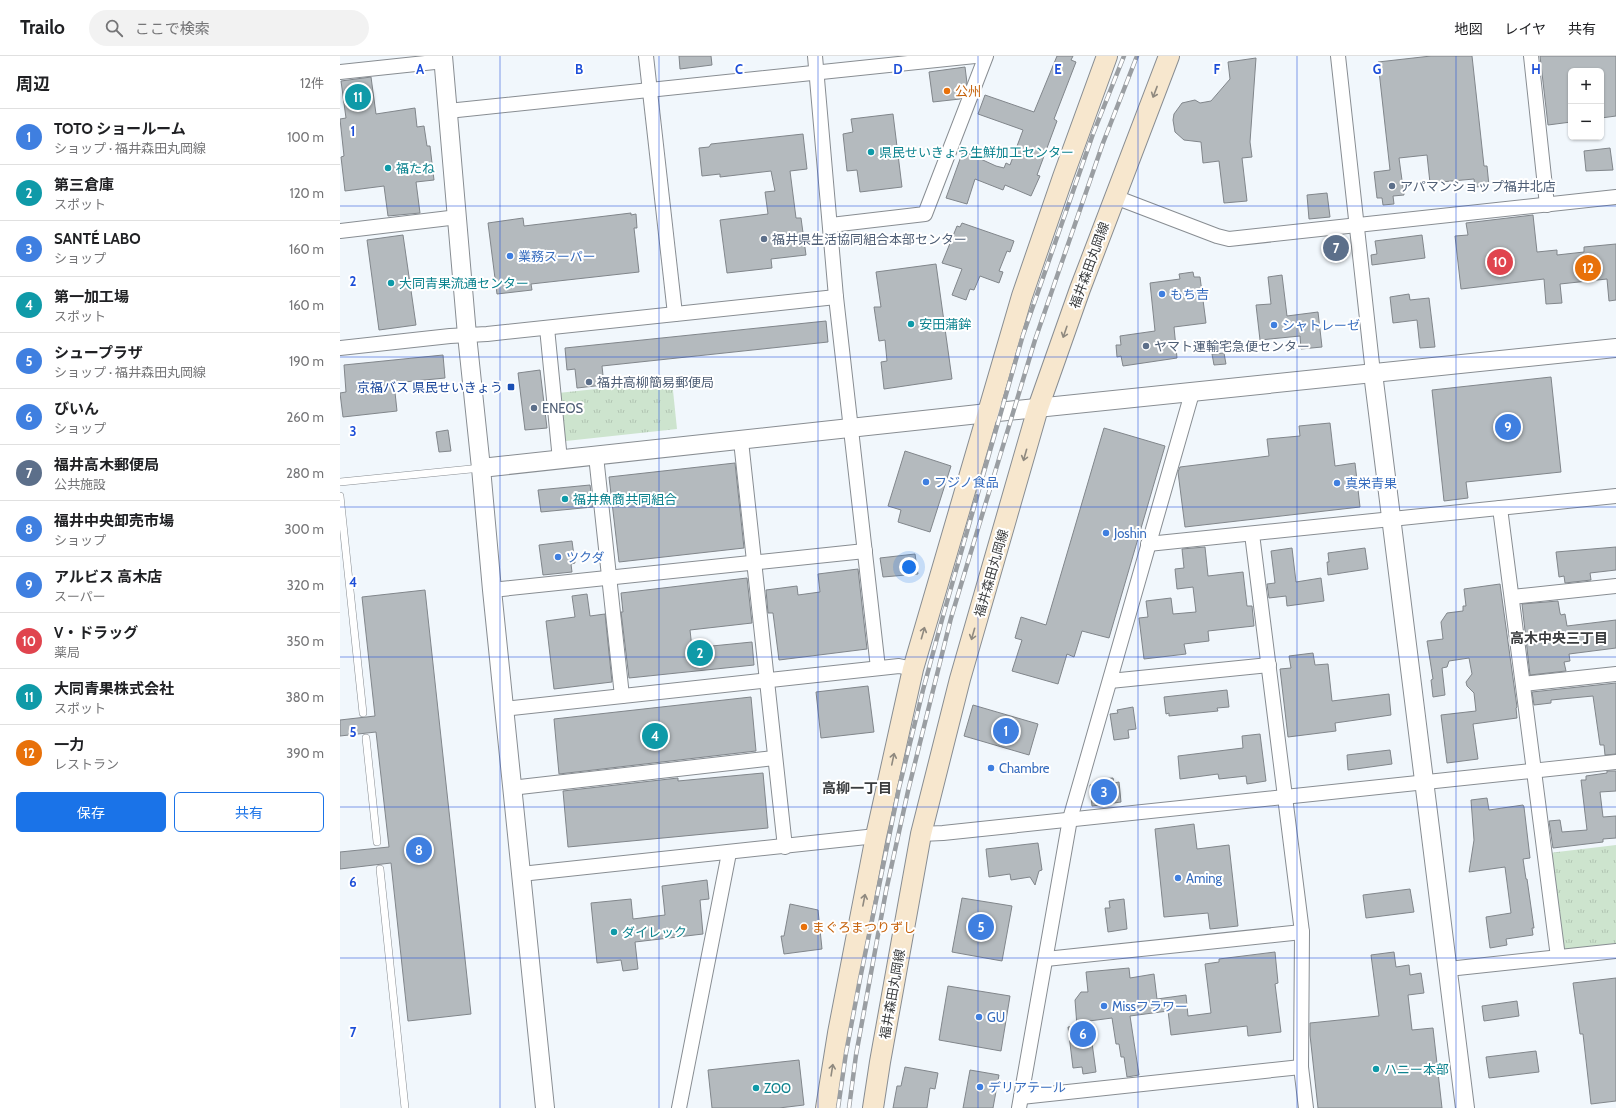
<!DOCTYPE html>
<html lang="ja">
<meta charset="utf-8">
<style>
:root{--surface:#fff;--page:#f2f2f2;--text:#202124;--muted:#757577;--line:#e0e0e0;--accent:#1a73e8}
body{margin:0;font-family:Cabin,"Noto Sans JP",sans-serif;background:var(--page);color:var(--text)}
.controls{position:absolute;right:12px;top:12px;display:grid;overflow:hidden;border-radius:6px;box-shadow:0 1px 3px #0004}
.controls button{width:36px;height:36px;display:grid;place-items:center;padding:0;border:0;border-bottom:1px solid var(--line);background:var(--surface);color:var(--text);font:20px sans-serif}
.you{position:absolute;left:569px;top:511px;width:14px;height:14px;margin:-10px;border:3px solid #fff;border-radius:50%;background:#1a73e8;box-shadow:0 0 0 6px #1a73e833}
.badge{display:grid;place-items:center;width:26px;height:26px;border-radius:50%;background:var(--accent);color:#fff;font-size:13px;font-weight:700}
.pin{position:absolute;translate:-50% -50%;border:2px solid #fff;box-shadow:0 1px 4px #0006}
.list{margin:0;padding:0;list-style:none}
h2{display:flex;justify-content:space-between;align-items:center;height:52px;margin:0;padding:0 16px;font-size:17px}
h2 small{font-size:13px;font-weight:400;color:var(--muted)}
.list li{display:grid;grid-template-columns:26px 1fr auto;gap:12px;align-items:center;box-sizing:border-box;height:56px;padding:0 16px;border-top:1px solid var(--line)}
.list b{display:block;font-size:15px;white-space:nowrap}
.list p{margin:0;font-size:13px;white-space:nowrap;color:var(--muted)}
.list em{font-size:13px;font-style:normal;color:var(--muted)}
.actions{display:flex;gap:8px;padding:12px 16px}
.actions a{flex:1;padding:9px 0;border:1px solid var(--accent);border-radius:6px;text-align:center;font-size:14px;color:var(--accent)}
.actions .main{background:var(--accent);color:#fff}
.icon{flex:none;width:22px;height:22px;fill:none;stroke:currentColor;stroke-width:2;stroke-linecap:round;stroke-linejoin:round}
.map{position:relative;flex:none;width:1276px;height:1052px;overflow:hidden}
header{display:flex;align-items:center;gap:24px;box-sizing:border-box;height:56px;padding:0 20px;background:var(--surface);border-bottom:1px solid var(--line)}
header strong{font-size:19px}
nav{display:flex;gap:22px;margin-inline-start:auto;font-size:14px}
.search{width:280px;height:36px;background:var(--page);display:flex;align-items:center;gap:10px;box-sizing:border-box;padding:0 14px;border-radius:22px;color:var(--muted);font-size:15px}
main{display:flex}
aside{flex:1;background:var(--surface)}
.map>svg:first-child{display:block}
</style>
<header>
<strong>Trailo</strong>
<div class="search"><svg class="icon" aria-label="search" viewBox="0 0 24 24"><circle cx="10" cy="10" r="6"/><path d="M15 15l6 6"/></svg>ここで検索</div>
<nav><a>地図</a><a>レイヤ</a><a>共有</a></nav>
</header>
<main>
<aside>
<h2>周辺<small>12件</small></h2>
<ul class="list">
<li><span class="badge" style="background:#3f7fe0">1</span><div><b>TOTO ショールーム</b><p>ショップ · 福井森田丸岡線</p></div><em>100 m</em></li>
<li><span class="badge" style="background:#0f9aa8">2</span><div><b>第三倉庫</b><p>スポット</p></div><em>120 m</em></li>
<li><span class="badge" style="background:#3f7fe0">3</span><div><b>SANTÉ LABO</b><p>ショップ</p></div><em>160 m</em></li>
<li><span class="badge" style="background:#0f9aa8">4</span><div><b>第一加工場</b><p>スポット</p></div><em>160 m</em></li>
<li><span class="badge" style="background:#3f7fe0">5</span><div><b>シュープラザ</b><p>ショップ · 福井森田丸岡線</p></div><em>190 m</em></li>
<li><span class="badge" style="background:#3f7fe0">6</span><div><b>びいん</b><p>ショップ</p></div><em>260 m</em></li>
<li><span class="badge" style="background:#5c6f8a">7</span><div><b>福井高木郵便局</b><p>公共施設</p></div><em>280 m</em></li>
<li><span class="badge" style="background:#3f7fe0">8</span><div><b>福井中央卸売市場</b><p>ショップ</p></div><em>300 m</em></li>
<li><span class="badge" style="background:#3f7fe0">9</span><div><b>アルビス 高木店</b><p>スーパー</p></div><em>320 m</em></li>
<li><span class="badge" style="background:#e0444e">10</span><div><b>V・ドラッグ</b><p>薬局</p></div><em>350 m</em></li>
<li><span class="badge" style="background:#0f9aa8">11</span><div><b>大同青果株式会社</b><p>スポット</p></div><em>380 m</em></li>
<li><span class="badge" style="background:#e8710a">12</span><div><b>一力</b><p>レストラン</p></div><em>390 m</em></li>
</ul>
<div class="actions"><a class="main">保存</a><a>共有</a></div>
</aside>
<div class="map">
<svg width="1276" height="1052" viewBox="0 0 1276 1052">
<defs>
<pattern id="park-tufts" width="24" height="20" patternUnits="userSpaceOnUse"><rect width="24" height="20" fill="#cde4ce"/><path d="M3 7l-1-3M5 7V3M7 7l1-3M15 17l-1-3M17 17v-4M19 17l1-3" fill="none" stroke="#b1c4b2"/></pattern>
</defs>
<rect width="100%" height="100%" fill="#f1f7fc"/>
<g fill="url(#park-tufts)">
<polygon points="332,325 337,373 226,385 222,381 218,337"/>
<polygon points="1276,789 1276,889 1226,895 1221,891 1209,797"/>
</g>
<g fill="#b4babe" stroke="#81868b">
<polygon points="339,0 371,0 372,9 340,13"/>
<polygon points="717,0 733,0 731,4 736,6 714,63 717,65 697,119 700,120 691,140 665,129 663,134 635,123 627,148 606,142 623,95 656,110 664,112 666,107 670,109 683,74 638,58 645,39 694,56"/>
<polygon points="1091,0 1132,0 1144,110 1147,110 1149,130 1135,131 1134,123 1090,127 1087,99 1059,102 1064,139 1053,140 1054,148 1043,149 1042,142 1037,142 1034,116 1050,114 1038,6"/>
<polygon points="1200,0 1276,0 1276,60 1261,62 1261,15 1231,15 1231,66 1208,69"/>
<polygon points="916,2 910,86 912,101 902,102 907,145 884,147 879,105 863,107 861,86 844,84 835,76 833,64 834,58 842,47 855,44 860,47 871,45 890,23 888,6"/>
<polygon points="625,11 627,27 620,43 593,46 589,16"/>
<polygon points="31,21 36,58 75,52 77,71 84,70 87,90 90,90 94,124 76,126 80,157 48,160 44,130 5,135 1,101 4,100 0,63 6,62 1,25"/>
<polygon points="553,58 562,131 520,136 517,114 507,115 503,78 513,76 511,63"/>
<polygon points="463,78 467,113 450,115 456,162 461,162 466,199 431,203 432,212 387,217 380,164 428,158 425,136 435,135 431,115 380,121 380,118 362,120 359,92 369,91 371,88"/>
<polygon points="1270,92 1273,114 1246,115 1244,95"/>
<polygon points="987,137 990,161 969,163 967,139"/>
<polygon points="291,157 291,159 296,158 297,172 294,172 299,216 191,228 192,234 157,238 148,167 183,162 184,170"/>
<polygon points="1193,159 1197,196 1217,194 1217,199 1244,196 1244,191 1276,188 1276,244 1269,245 1267,223 1220,228 1222,247 1206,248 1204,223 1121,233 1115,180 1128,179 1126,167"/>
<polygon points="622,167 674,185 670,196 667,195 659,215 663,216 659,227 640,220 634,234 630,233 626,244 612,239 622,213 602,207 617,170 620,171"/>
<polygon points="63,179 76,269 39,274 27,184"/>
<polygon points="1082,179 1085,202 1032,209 1031,199 1037,198 1035,185"/>
<polygon points="596,208 612,323 544,333 541,306 547,305 545,284 539,285 534,251 541,251 536,216"/>
<polygon points="853,216 854,221 860,221 866,267 834,271 837,302 783,310 781,300 777,301 776,289 781,289 780,280 815,275 810,227 840,223 839,218"/>
<polygon points="942,219 947,260 978,256 982,291 961,293 960,280 920,284 916,249 931,248 928,221"/>
<polygon points="1069,238 1070,244 1089,242 1095,291 1080,292 1077,264 1053,267 1050,241"/>
<polygon points="486,265 488,286 262,310 264,329 237,332 235,313 227,314 225,292"/>
<polygon points="884,297 886,308 874,309 872,298"/>
<polygon points="103,299 105,322 54,327 57,355 3,361 0,337 6,336 4,309"/>
<polygon points="200,314 207,372 185,374 178,317"/>
<polygon points="1211,321 1221,416 1126,426 1128,442 1104,445 1092,334"/>
<polygon points="990,367 995,410 1015,407 1020,451 845,471 838,416 840,411 929,400 927,383 960,380 959,370"/>
<polygon points="764,372 825,390 769,582 742,575 734,601 727,598 718,628 672,615 682,584 675,582 681,561 706,569"/>
<polygon points="108,374 111,395 99,396 96,376"/>
<polygon points="565,395 611,410 590,476 558,466 561,454 548,450"/>
<polygon points="395,407 404,492 279,506 269,421"/>
<polygon points="250,429 253,451 201,456 198,434"/>
<polygon points="232,485 235,507 231,508 232,516 203,519 199,489"/>
<polygon points="865,491 868,520 903,516 907,550 912,550 914,570 868,575 869,585 844,588 846,598 804,603 799,562 808,561 806,545 831,542 833,558 856,556 853,531 837,533 835,513 844,512 842,493"/>
<polygon points="1276,491 1276,514 1250,517 1251,524 1225,527 1224,520 1219,521 1216,496"/>
<polygon points="952,492 956,526 981,522 984,545 947,550 946,540 929,542 927,528 935,527 931,495"/>
<polygon points="1025,492 1028,513 988,519 987,506 989,506 988,497"/>
<polygon points="575,498 578,518 543,521 540,502"/>
<polygon points="518,513 527,593 439,604 433,557 428,557 426,534 457,530 458,539 480,536 478,518"/>
<polygon points="407,522 412,567 350,574 352,592 412,586 414,609 289,622 281,556 283,556 281,537"/>
<polygon points="1160,528 1177,651 1176,652 1177,662 1133,668 1138,703 1107,707 1101,659 1136,655 1134,637 1127,630 1126,626 1132,618 1129,602 1109,605 1107,611 1102,612 1105,639 1093,641 1091,624 1093,623 1087,585 1103,583 1101,566 1107,557 1123,555 1123,550 1126,550 1124,533"/>
<polygon points="85,534 131,958 68,965 51,807 0,813 0,796 49,791 36,676 0,680 0,664 35,660 22,541"/>
<polygon points="247,538 250,560 265,558 272,626 214,633 206,565 235,561 232,540"/>
<polygon points="1218,545 1220,557 1221,559 1225,558 1227,570 1276,564 1276,592 1229,598 1230,605 1224,606 1226,615 1190,619 1182,548"/>
<polygon points="973,597 975,609 988,608 992,645 1049,638 1051,659 995,667 996,675 948,681 940,613 951,612 949,600"/>
<polygon points="1276,627 1276,698 1265,699 1264,689 1260,689 1253,640 1211,644 1211,647 1194,649 1192,636"/>
<polygon points="528,630 534,676 481,682 476,636"/>
<polygon points="887,634 889,651 877,652 878,655 829,660 829,657 826,658 824,641"/>
<polygon points="411,641 416,695 219,718 214,663"/>
<polygon points="633,649 698,668 689,699 624,680"/>
<polygon points="793,651 796,673 788,674 789,682 774,684 770,658 778,657 777,654"/>
<polygon points="920,678 926,725 907,728 906,720 879,723 878,718 840,723 838,700 903,692 902,680"/>
<polygon points="1050,694 1052,708 1008,714 1007,699"/>
<polygon points="1267,715 1276,715 1276,735 1260,736 1263,761 1276,760 1276,782 1263,783 1263,786 1213,792 1209,765 1220,764 1222,776 1247,774 1241,724 1246,724 1246,720 1267,717"/>
<polygon points="423,717 428,772 228,791 223,735 338,722 338,725"/>
<polygon points="773,722 774,727 779,726 781,746 752,750 750,729 760,727 760,723"/>
<polygon points="1147,742 1149,754 1183,749 1184,751 1190,802 1183,803 1186,823 1187,823 1194,872 1192,872 1193,879 1166,883 1167,889 1150,892 1146,861 1171,857 1165,811 1129,816 1134,784 1131,744"/>
<polygon points="854,768 857,793 889,789 898,870 870,873 868,857 824,861 815,773"/>
<polygon points="698,787 702,814 699,815 695,829 690,821 671,824 670,818 649,821 646,793"/>
<polygon points="367,824 369,843 360,844 363,878 295,886 298,913 283,915 281,904 257,907 251,847 291,843 293,863 325,859 322,830"/>
<polygon points="1070,833 1074,856 1026,862 1023,839"/>
<polygon points="622,842 672,850 662,905 612,896"/>
<polygon points="784,843 787,873 768,876 765,852 770,852 769,845"/>
<polygon points="450,848 478,854 482,893 444,898 441,880 444,880"/>
<polygon points="935,896 938,927 935,928 941,976 908,980 907,970 831,979 828,955 790,960 799,1019 787,1021 784,1001 781,1001 779,988 776,988 772,962 749,965 756,1016 743,1018 742,1011 733,1012 728,971 737,970 735,944 741,936 748,936 746,916 789,912 790,922 814,918 817,943 846,939 848,960 871,957 865,908 879,906 879,903"/>
<polygon points="1054,896 1056,911 1069,909 1070,919 1081,917 1084,937 1068,939 1072,974 1093,972 1102,1052 978,1052 970,979 970,967 1039,960 1031,899"/>
<polygon points="1276,922 1276,1045 1251,1048 1243,978 1240,978 1233,927"/>
<polygon points="608,930 670,940 661,995 599,984"/>
<polygon points="1177,945 1179,960 1144,965 1142,950"/>
<polygon points="1196,995 1199,1016 1149,1022 1146,1001"/>
<polygon points="459,1004 464,1049 439,1052 372,1052 368,1014"/>
<polygon points="565,1011 598,1017 595,1033 590,1032 587,1052 553,1052 557,1030 561,1030"/>
<polygon points="630,1014 659,1019 653,1052 623,1052"/>
</g>
<g fill="none" stroke-linecap="round" stroke-linejoin="round">
<g stroke="#888d92" stroke-width="8">
<g id="service">
<polyline points="0,426 141,412"/>
<polyline points="0,440 23,657"/>
<polyline points="26,682 37,786"/>
<polyline points="40,813 65,1052"/>
</g>
</g>
<g stroke="#888d92" stroke-width="16">
<g id="minor">
<polyline points="306,0 335,258"/>
<polyline points="475,0 496,241 538,612"/>
<polyline points="998,0 1033,317"/>
<polyline points="1191,0 1207,149"/>
<polyline points="0,16 104,5"/>
<polyline points="108,55 635,0"/>
<polyline points="775,141 877,180 889,183 1276,141"/>
<polyline points="491,169 585,158 646,0"/>
<polyline points="0,175 118,161"/>
<polyline points="207,272 220,404"/>
<polyline points="0,292 110,280 147,278 496,241"/>
<polyline points="401,385 445,791"/>
<polyline points="256,400 282,640"/>
<polyline points="1160,452 1218,901"/>
<polyline points="912,478 962,876 961,1011 966,1052"/>
<polyline points="808,488 1276,440"/>
<polyline points="152,534 525,495"/>
<polyline points="1172,541 1276,530"/>
<polyline points="770,625 929,609"/>
<polyline points="1183,628 1276,618"/>
<polyline points="163,653 559,610 573,613"/>
<polyline points="171,732 434,702"/>
<polyline points="581,778 603,777 1276,706"/>
<polyline points="181,818 536,780"/>
<polyline points="706,903 962,876"/>
<polyline points="1108,913 1276,895"/>
<polyline points="681,1041 961,1011"/>
<polyline points="339,1052 389,797"/>
<polyline points="679,1052 730,763 852,337"/>
</g>
</g>
<g stroke="#888d92" stroke-width="20">
<g id="tertiary">
<polyline points="103,0 127,279 141,412 152,534 205,1052"/>
<polyline points="1033,317 1125,1052"/>
<polyline points="141,412 648,357 1276,292"/>
</g>
</g>
<g stroke="#888d92" stroke-width="22">
<g id="secondary">
<polyline points="486,1052 498,977 536,780 573,613 682,240 723,121 767,0"/>
<polyline points="533,1052 540,1006 581,778 620,623 698,352 740,233 829,0"/>
</g>
</g>
<use href="#service" stroke="#fff" stroke-width="7"/>
<use href="#minor" stroke="#fff" stroke-width="14"/>
<use href="#tertiary" stroke="#fff" stroke-width="18"/>
<use href="#secondary" stroke="#f7e7ce" stroke-width="20"/>
<g stroke="#9a9ea2" stroke-width="4.5">
<g id="rail">
<polyline points="498,1052 506,997 520,923 559,732 583,634 603,560 683,279 753,78 784,0"/>
<polyline points="509,1052 516,999 546,835 568,735 611,562 695,284 763,87 797,0"/>
</g>
</g>
<use href="#rail" stroke="#fff" stroke-width="3" stroke-dasharray="9" stroke-linecap="butt"/>
</g>
<defs><path id="oneway-shaft" d="M-6 0H5M1.5-3L5.5 0L1.5 3" fill="none" stroke-width="1.6" stroke-linecap="round" stroke-linejoin="round"/></defs>
<g stroke="#8f897f">
<use href="#oneway-shaft" transform="translate(815 36) rotate(111)"/>
<use href="#oneway-shaft" transform="translate(725 276) rotate(109)"/>
<use href="#oneway-shaft" transform="translate(685 399) rotate(106)"/>
<use href="#oneway-shaft" transform="translate(583 577) rotate(-74)"/>
<use href="#oneway-shaft" transform="translate(633 578) rotate(106)"/>
<use href="#oneway-shaft" transform="translate(553 703) rotate(-78)"/>
<use href="#oneway-shaft" transform="translate(524 844) rotate(-79)"/>
<use href="#oneway-shaft" transform="translate(492 1014) rotate(-81)"/>
</g>
<path fill="none" stroke="#1d4ed8" stroke-width="1" stroke-opacity="0.55" d="M160 0V1052M319 0V1052M478 0V1052M638 0V1052M798 0V1052M957 0V1052M1116 0V1052M0 150H1276M0 301H1276M0 451H1276M0 601H1276M0 751H1276M0 902H1276"/>
<g fill="#e8710a" stroke="#fff" stroke-width="1.5">
<circle cx="607" cy="35" r="4"/>
<circle cx="464" cy="871" r="4"/>
</g>
<g fill="#0f9aa8" stroke="#fff" stroke-width="1.5">
<circle cx="531" cy="96" r="4"/>
<circle cx="48" cy="112" r="4"/>
<circle cx="51" cy="227" r="4"/>
<circle cx="571" cy="268" r="4"/>
<circle cx="225" cy="443" r="4"/>
<circle cx="274" cy="876" r="4"/>
<circle cx="1036" cy="1013" r="4"/>
<circle cx="416" cy="1032" r="4"/>
</g>
<g fill="#5c6f8a" stroke="#fff" stroke-width="1.5">
<circle cx="1052" cy="130" r="4"/>
<circle cx="424" cy="183" r="4"/>
<circle cx="806" cy="290" r="4"/>
<circle cx="249" cy="326" r="4"/>
<circle cx="194" cy="352" r="4"/>
</g>
<g fill="#3f7fe0" stroke="#fff" stroke-width="1.5">
<circle cx="170" cy="200" r="4"/>
<circle cx="822" cy="238" r="4"/>
<circle cx="934" cy="269" r="4"/>
<circle cx="586" cy="426" r="4"/>
<circle cx="997" cy="427" r="4"/>
<circle cx="766" cy="477" r="4"/>
<circle cx="218" cy="501" r="4"/>
<circle cx="651" cy="712" r="4"/>
<circle cx="838" cy="822" r="4"/>
<circle cx="764" cy="950" r="4"/>
<circle cx="639" cy="961" r="4"/>
<circle cx="640" cy="1031" r="4"/>
</g>
<rect fill="#1a4fb4" stroke="#fff" stroke-width="1.5" x="167" y="327" width="8" height="8" rx="2"/>
<g text-anchor="middle" stroke-width="4" stroke-linejoin="round" paint-order="stroke">
<g font-size="13" fill="#c56008" stroke="#fff" text-anchor="start">
<text x="615" y="40">公州</text>
<text x="472" y="876">まぐろまつりずし</text>
</g>
<g font-size="13" fill="#0d838f" stroke="#fff" text-anchor="start">
<text x="539" y="101">県民せいきょう生鮮加工センター</text>
<text x="56" y="117">福たね</text>
<text x="59" y="232">大同青果流通センター</text>
<text x="579" y="273">安田蒲鉾</text>
<text x="233" y="448">福井魚商共同組合</text>
<text x="282" y="881">ダイレック</text>
<text x="1044" y="1018">ハニー本部</text>
<text x="424" y="1037">ZOO</text>
</g>
<g font-size="13" fill="#4e5e75" stroke="#fff" text-anchor="start">
<text x="1060" y="135">アパマンショップ福井北店</text>
<text x="432" y="188">福井県生活協同組合本部センター</text>
<text x="814" y="295">ヤマト運輸宅急便センター</text>
<text x="257" y="331">福井高柳簡易郵便局</text>
<text x="202" y="357">ENEOS</text>
</g>
<g font-size="13" fill="#366cbe" stroke="#fff" text-anchor="start">
<text x="178" y="205">業務スーパー</text>
<text x="830" y="243">もち吉</text>
<text x="942" y="274">シャトレーゼ</text>
<text x="594" y="431">フジノ食品</text>
<text x="1005" y="432">真栄青果</text>
<text x="774" y="482">Joshin</text>
<text x="226" y="506">ツクダ</text>
<text x="659" y="717">Chambre</text>
<text x="846" y="827">Aming</text>
<text x="772" y="955">Missフラワー</text>
<text x="647" y="966">GU</text>
<text x="648" y="1036">デリアテール</text>
</g>
<g font-size="13" fill="#3a3c3e" stroke="#fff">
<text transform="translate(749 209) rotate(-70)" y="5">福井森田丸岡線</text>
<text transform="translate(651 517) rotate(-74)" y="5">福井森田丸岡線</text>
<text transform="translate(552 938) rotate(-80)" y="5">福井森田丸岡線</text>
</g>
<g font-size="13" fill="#164399" stroke="#fff" text-anchor="end">
<text x="163" y="336">京福バス 県民せいきょう</text>
</g>
<g font-size="14" font-weight="bold" fill="#3a3c3e" stroke="#fff">
<text x="1219" y="587">高木中央三丁目</text>
<text x="517" y="737">高柳一丁目</text>
</g>
</g>
<g font-size="13" text-anchor="middle" font-weight="bold" fill="#1d4ed8" stroke="#fff" stroke-width="4" stroke-linejoin="round" paint-order="stroke">
<text x="80" y="18">A</text>
<text x="239" y="18">B</text>
<text x="399" y="18">C</text>
<text x="558" y="18">D</text>
<text x="718" y="18">E</text>
<text x="877" y="18">F</text>
<text x="1037" y="18">G</text>
<text x="1196" y="18">H</text>
<text x="13" y="80">1</text>
<text x="13" y="230">2</text>
<text x="13" y="380">3</text>
<text x="13" y="531">4</text>
<text x="13" y="681">5</text>
<text x="13" y="831">6</text>
<text x="13" y="981">7</text>
</g>
</svg>
<div class="controls">
<button>+</button>
<button>−</button>
</div>
<div class="you"></div>
<div class="pin badge" style="left:666px;top:675px;background:#3f7fe0">1</div>
<div class="pin badge" style="left:360px;top:597px;background:#0f9aa8">2</div>
<div class="pin badge" style="left:764px;top:736px;background:#3f7fe0">3</div>
<div class="pin badge" style="left:315px;top:680px;background:#0f9aa8">4</div>
<div class="pin badge" style="left:641px;top:871px;background:#3f7fe0">5</div>
<div class="pin badge" style="left:743px;top:978px;background:#3f7fe0">6</div>
<div class="pin badge" style="left:996px;top:192px;background:#5c6f8a">7</div>
<div class="pin badge" style="left:79px;top:794px;background:#3f7fe0">8</div>
<div class="pin badge" style="left:1168px;top:371px;background:#3f7fe0">9</div>
<div class="pin badge" style="left:1160px;top:206px;background:#e0444e">10</div>
<div class="pin badge" style="left:18px;top:41px;background:#0f9aa8">11</div>
<div class="pin badge" style="left:1248px;top:212px;background:#e8710a">12</div>
</div>
</main>
